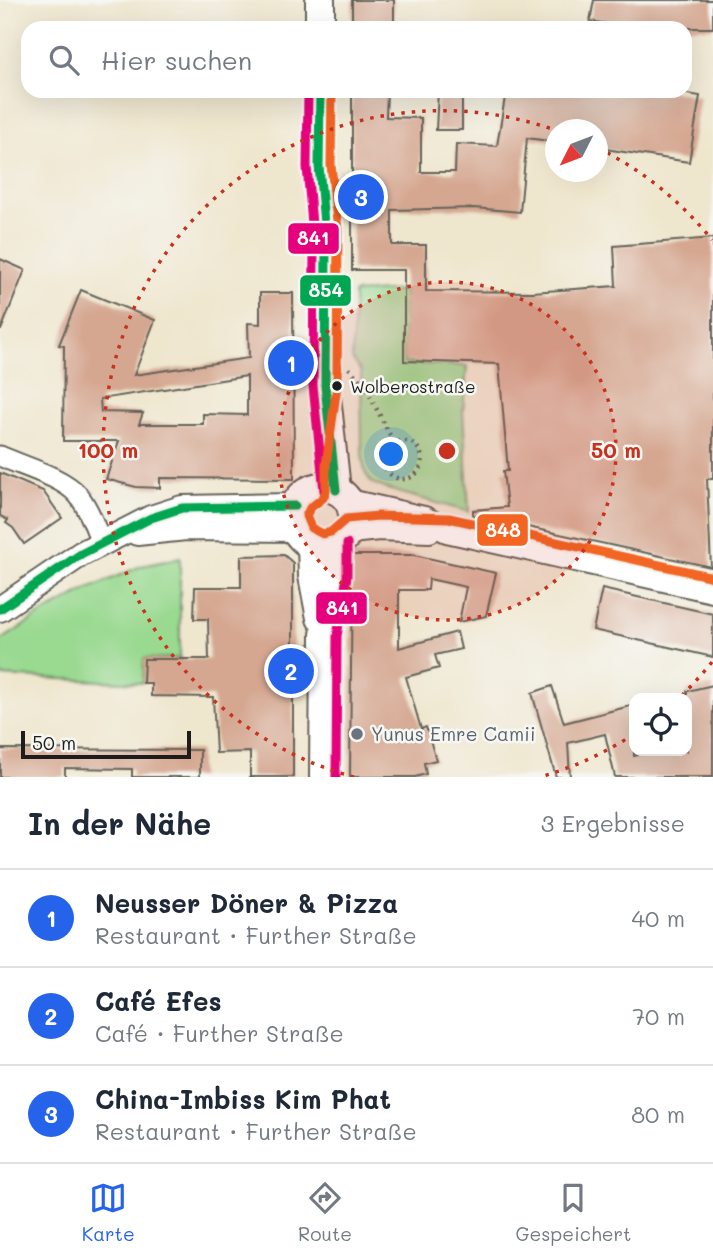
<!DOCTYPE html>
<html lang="de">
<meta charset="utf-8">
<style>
:root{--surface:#fff;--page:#f2f2f3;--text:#1f2937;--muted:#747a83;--line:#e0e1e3;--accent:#2563eb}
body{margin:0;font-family:Mali,sans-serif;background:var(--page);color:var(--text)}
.controls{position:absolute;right:21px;bottom:21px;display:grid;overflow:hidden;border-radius:14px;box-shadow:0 7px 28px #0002}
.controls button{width:63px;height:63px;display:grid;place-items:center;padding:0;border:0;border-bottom:2px solid var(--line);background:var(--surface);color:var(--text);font:35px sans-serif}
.compass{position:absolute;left:545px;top:119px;width:63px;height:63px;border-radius:50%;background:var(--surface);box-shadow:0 7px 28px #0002;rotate:228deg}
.scale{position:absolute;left:21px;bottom:18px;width:170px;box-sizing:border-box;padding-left:7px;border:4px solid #1c1c1c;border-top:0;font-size:19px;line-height:24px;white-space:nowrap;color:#1c1c1c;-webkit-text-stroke:5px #f6f6f2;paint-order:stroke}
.you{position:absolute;left:392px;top:455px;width:24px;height:24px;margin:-18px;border:5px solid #fff;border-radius:50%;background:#1a73e8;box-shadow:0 0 0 10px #1a73e833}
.badge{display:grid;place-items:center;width:46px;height:46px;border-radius:50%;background:var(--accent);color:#fff;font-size:23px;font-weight:700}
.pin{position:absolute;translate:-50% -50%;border:4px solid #fff;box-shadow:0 2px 7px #0006}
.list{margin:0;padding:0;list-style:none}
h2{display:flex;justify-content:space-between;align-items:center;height:91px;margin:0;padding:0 28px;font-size:30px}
h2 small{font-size:23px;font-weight:400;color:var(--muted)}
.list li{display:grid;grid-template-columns:46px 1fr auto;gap:21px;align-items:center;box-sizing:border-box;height:98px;padding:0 28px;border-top:2px solid var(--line)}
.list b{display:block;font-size:26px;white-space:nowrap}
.list p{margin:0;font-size:23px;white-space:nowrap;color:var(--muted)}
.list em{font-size:23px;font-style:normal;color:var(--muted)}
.icon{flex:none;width:38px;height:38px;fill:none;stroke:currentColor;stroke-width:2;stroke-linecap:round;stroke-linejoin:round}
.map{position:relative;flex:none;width:713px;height:777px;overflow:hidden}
.search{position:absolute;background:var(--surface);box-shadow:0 7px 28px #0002;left:21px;right:21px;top:21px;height:77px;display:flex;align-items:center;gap:18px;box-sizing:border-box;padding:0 24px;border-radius:21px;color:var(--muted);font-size:26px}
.sheet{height:385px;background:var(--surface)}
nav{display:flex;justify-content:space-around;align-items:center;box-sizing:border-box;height:98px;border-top:2px solid var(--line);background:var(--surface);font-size:19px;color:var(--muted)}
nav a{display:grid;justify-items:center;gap:4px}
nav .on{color:var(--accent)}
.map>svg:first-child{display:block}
</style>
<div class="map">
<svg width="713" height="777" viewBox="0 0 713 777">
<rect width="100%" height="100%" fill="#f6f6f2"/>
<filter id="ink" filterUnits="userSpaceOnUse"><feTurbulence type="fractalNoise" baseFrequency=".0143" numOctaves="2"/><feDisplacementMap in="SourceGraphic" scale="14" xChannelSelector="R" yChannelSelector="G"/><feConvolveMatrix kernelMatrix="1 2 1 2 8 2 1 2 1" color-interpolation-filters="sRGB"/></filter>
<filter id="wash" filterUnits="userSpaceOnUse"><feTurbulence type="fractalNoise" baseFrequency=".00686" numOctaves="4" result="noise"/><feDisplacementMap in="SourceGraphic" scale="28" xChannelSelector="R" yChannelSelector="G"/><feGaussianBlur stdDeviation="1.57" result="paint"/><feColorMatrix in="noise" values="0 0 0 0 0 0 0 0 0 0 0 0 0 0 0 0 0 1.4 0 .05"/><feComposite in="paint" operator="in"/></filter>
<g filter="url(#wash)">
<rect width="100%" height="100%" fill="#efe6ce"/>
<g fill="#99d990" stroke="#5a7a56" stroke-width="2">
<polygon points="404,290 404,363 467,366 463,411 469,512 387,489 372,483 365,473 362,455 361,372 352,359 354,293"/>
<polygon points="180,558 180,658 144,659 143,683 0,676 0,641 38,616 86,590 141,566"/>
</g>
<g id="blocks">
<g fill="#d5a791" fill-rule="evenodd">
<rect x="352" y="0" width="42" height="28"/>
<polygon points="594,0 713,0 713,28 629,28 590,21"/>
<polygon points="352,91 387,91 386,117 421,118 421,172 455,172 456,144 497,146 506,91 669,91 700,96 689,162 598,148 598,130 556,130 556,142 527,138 520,212 474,208 392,210 392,245 426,245 426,291 532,292 616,286 614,246 713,238 713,479 707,479 711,567 473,515 473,510 507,507 503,471 508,471 499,364 404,361 404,270 352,270"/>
<polygon points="438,91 462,91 462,130 436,130"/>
<polygon points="0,259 25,270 1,330 0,330"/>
<path d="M81 290 155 320 134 375 249 358 248 323 260 324V293H293L294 479 160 478V488L136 487 106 479 119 441H63L64 346 59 345ZM247 376V415L203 414V424H139L143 413 101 412 100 399Z"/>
<polygon points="0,473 43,491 62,518 24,544 13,528 6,523 8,520 0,516"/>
<polygon points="284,555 293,563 293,777 250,777 250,752 216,753 213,697 151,696 151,683 143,683 144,659 209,659 208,619 194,619 195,587 241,587 241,556"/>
<polygon points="352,555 414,555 496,573 486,616 459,622 466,587 429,579 428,590 399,590 399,648 457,632 461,649 435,655 439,668 406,677 421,729 426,727 436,760 424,763 426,774 415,777 350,777"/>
<polygon points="602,589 713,614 713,657 593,630"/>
<polygon points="713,685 713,777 615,777 605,734 568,743 570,777 556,777 532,693 552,686 564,723 634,705 634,756 655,751 687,751 687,691"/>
<polygon points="0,749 200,750 200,777 132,777 132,769 65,768 65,777 0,777"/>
</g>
</g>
</g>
<g filter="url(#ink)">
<use href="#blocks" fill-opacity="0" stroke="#66635a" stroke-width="2"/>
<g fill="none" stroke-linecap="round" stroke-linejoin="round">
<g stroke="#66635a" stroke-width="23">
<path id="minor" d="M0 456C22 466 63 477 78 495 89 508 95 528 102 544"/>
</g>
<g stroke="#66635a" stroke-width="28">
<g id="tertiary">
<polyline points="349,502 424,519 447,530 713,590"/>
<polyline points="350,531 379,528 429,530"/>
<polyline points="137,533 186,528 296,529"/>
<polyline points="0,609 81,554 151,518 182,508 295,506"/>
</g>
</g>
<g stroke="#66635a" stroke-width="32">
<g id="secondary">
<polyline points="320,28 320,0"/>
<polyline points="320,91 319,166 326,247 325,386 336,490"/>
<circle cx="323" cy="517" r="30"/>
<polyline points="312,545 313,576 321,618"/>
<polyline points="324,777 325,635 335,575 335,544"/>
</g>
</g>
<g stroke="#66635a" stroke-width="4.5" stroke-dasharray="2 5" stroke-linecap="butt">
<polyline points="349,368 365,386 394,443"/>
<circle cx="403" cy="460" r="19"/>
</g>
<use href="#minor" stroke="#fff" stroke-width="19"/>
<use href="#tertiary" stroke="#fff" stroke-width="24"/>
<use href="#secondary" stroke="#fff" stroke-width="28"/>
<g stroke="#f6f6f2" stroke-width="14">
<g id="bus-1">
<polyline points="320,91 319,166 326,247 325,386 336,490"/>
<polyline points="0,609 81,554 151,518 182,508 295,506"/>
</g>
</g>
<g stroke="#f6f6f2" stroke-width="14">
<g id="bus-2">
<polyline points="308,91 307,167 314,247 313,386 324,491"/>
<polyline points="336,777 337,636 347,576 347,544"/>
</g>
</g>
<g stroke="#f6f6f2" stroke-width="14">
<polyline id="bus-3" points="332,91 331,165 338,230 337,386 326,465 326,491 323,498 310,508 306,516 311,528 323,534 331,532 346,519 378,516 449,518 713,577"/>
</g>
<use href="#bus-1" stroke="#00a651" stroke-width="9"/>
<use href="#bus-2" stroke="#e5007d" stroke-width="9"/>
<use href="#bus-3" stroke="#f26522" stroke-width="9"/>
</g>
</g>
<circle cx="447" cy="451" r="169" fill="#c8321e" fill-opacity=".12"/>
<g fill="none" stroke="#c8321e" stroke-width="3.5" stroke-dasharray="3.5 7">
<circle cx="447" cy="451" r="169"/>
<path d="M712 662A339 339 0 0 1 680 697M634 734A339 339 0 0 1 540 777M354 777A339 339 0 1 1 555 130M598 148A339 339 0 0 1 712 240"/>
</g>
<circle fill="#1c1c1c" stroke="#f6f6f2" stroke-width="2.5" cx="337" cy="386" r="6"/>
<circle fill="#6b7280" stroke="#f6f6f2" stroke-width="2.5" cx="357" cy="734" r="7"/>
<g text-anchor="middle" stroke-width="5" stroke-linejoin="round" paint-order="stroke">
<g font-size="17" fill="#1c1c1c" stroke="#f6f6f2" text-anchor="start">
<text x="350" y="393">Wolberostraße</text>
</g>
<g font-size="19" fill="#5b616d" stroke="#f6f6f2" text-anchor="start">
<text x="371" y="741">Yunus Emre Camii</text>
</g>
</g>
<circle cx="447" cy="451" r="10" fill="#c8321e" stroke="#f6f6f2" stroke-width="3.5"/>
<g font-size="21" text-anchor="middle" font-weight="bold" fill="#c8321e" stroke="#f6f6f2" stroke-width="5" stroke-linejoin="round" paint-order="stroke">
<text x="108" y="458">100 m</text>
<text x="616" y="458">50 m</text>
</g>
<g stroke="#f6f6f2" stroke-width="2.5">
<rect x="287" y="222" width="53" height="33" rx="7" fill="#e5007d"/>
<rect x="299" y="274" width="53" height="33" rx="7" fill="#00a651"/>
<rect x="476" y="513" width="53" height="34" rx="7" fill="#f26522"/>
<rect x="315" y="591" width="53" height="34" rx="7" fill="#e5007d"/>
</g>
<g font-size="19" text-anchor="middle" font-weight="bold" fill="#fff">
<text x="313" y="245">841</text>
<text x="326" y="297">854</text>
<text x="503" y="537">848</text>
<text x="342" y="615">841</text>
</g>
</svg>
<div class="controls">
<button><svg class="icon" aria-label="locate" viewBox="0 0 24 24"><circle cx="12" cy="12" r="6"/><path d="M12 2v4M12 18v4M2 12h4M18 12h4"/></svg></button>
</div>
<svg class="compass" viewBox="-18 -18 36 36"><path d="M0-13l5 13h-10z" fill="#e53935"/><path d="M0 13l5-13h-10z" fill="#747a83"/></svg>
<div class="scale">50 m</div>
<div class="you"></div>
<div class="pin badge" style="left:291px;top:363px">1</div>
<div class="pin badge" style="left:291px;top:671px">2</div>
<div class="pin badge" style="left:361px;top:197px">3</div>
<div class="search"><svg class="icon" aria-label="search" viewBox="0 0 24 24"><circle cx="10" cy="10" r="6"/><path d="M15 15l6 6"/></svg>Hier suchen</div>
</div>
<section class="sheet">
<h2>In der Nähe<small>3 Ergebnisse</small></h2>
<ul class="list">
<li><span class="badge">1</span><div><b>Neusser Döner &amp; Pizza</b><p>Restaurant · Further Straße</p></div><em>40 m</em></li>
<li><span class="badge">2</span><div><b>Café Efes</b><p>Café · Further Straße</p></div><em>70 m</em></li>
<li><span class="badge">3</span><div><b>China-Imbiss Kim Phat</b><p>Restaurant · Further Straße</p></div><em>80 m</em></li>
</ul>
</section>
<nav>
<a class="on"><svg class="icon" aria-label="map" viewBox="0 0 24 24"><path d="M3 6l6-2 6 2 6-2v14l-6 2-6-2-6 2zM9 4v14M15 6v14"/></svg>Karte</a>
<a><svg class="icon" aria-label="directions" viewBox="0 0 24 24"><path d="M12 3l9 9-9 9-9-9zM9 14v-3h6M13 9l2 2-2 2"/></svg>Route</a>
<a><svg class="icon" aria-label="saved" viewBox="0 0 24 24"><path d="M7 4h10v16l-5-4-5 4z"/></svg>Gespeichert</a>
</nav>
